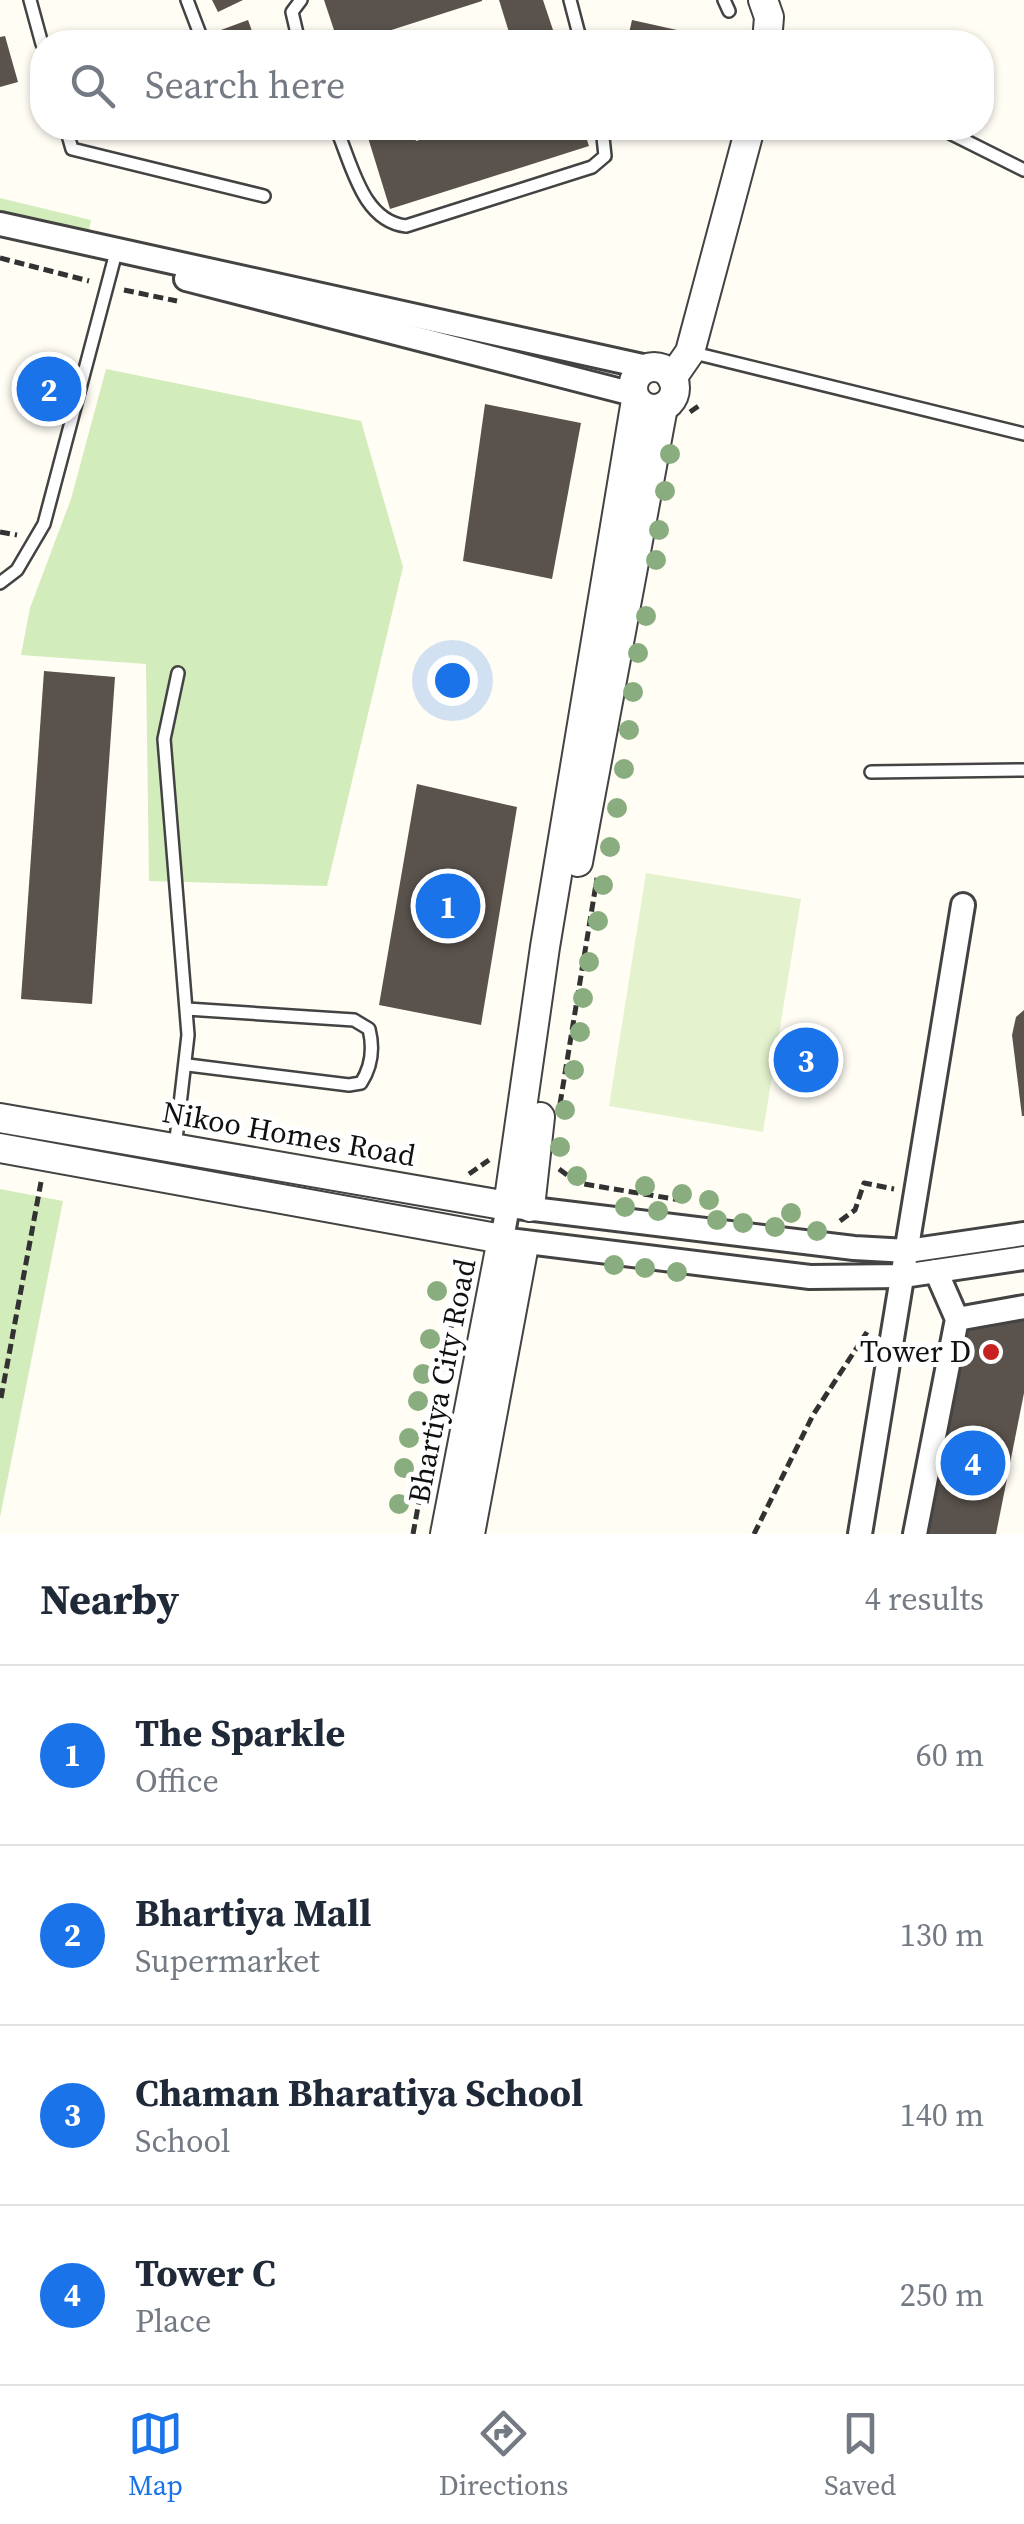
<!DOCTYPE html>
<style>
:root{--surface:#fff;--page:#f6f6f7;--text:#1f2937;--muted:#747a83;--line:#e0e1e3;--accent:#1a73e8}
body{margin:0;font-family:"Source Serif 4",serif;background:var(--page);color:var(--text)}
.you{position:absolute;left:452px;top:680px;width:35px;height:35px;margin:-25px;border:8px solid #fff;border-radius:50%;background:#1a73e8;box-shadow:0 0 0 15px #1a73e833}
.badge{display:grid;place-items:center;width:65px;height:65px;border-radius:50%;background:var(--accent);color:#fff;font-size:32px;font-weight:700}
.pin{position:absolute;translate:-50% -50%;border:5px solid #fff;box-shadow:0 2px 10px #0006}
.list{margin:0;padding:0;list-style:none}
h2{display:flex;justify-content:space-between;align-items:center;height:130px;margin:0;padding:0 40px;font-size:42px}
h2 small{font-size:32px;font-weight:400;color:var(--muted)}
.list li{display:grid;grid-template-columns:65px 1fr auto;gap:30px;align-items:center;box-sizing:border-box;height:180px;padding:0 40px;border-top:2px solid var(--line)}
.list b{display:block;font-size:38px;white-space:nowrap}
.list p{margin:0;font-size:32px;white-space:nowrap;color:var(--muted)}
.list em{font-size:32px;font-style:normal;color:var(--muted)}
.icon{flex:none;width:55px;height:55px;fill:none;stroke:currentColor;stroke-width:2;stroke-linecap:round;stroke-linejoin:round}
.map{position:relative;flex:none;width:1024px;height:1534px;overflow:hidden}
.search{position:absolute;background:var(--surface);box-shadow:0 2px 8px #0004;left:30px;right:30px;top:30px;height:110px;display:flex;align-items:center;gap:25px;box-sizing:border-box;padding:0 35px;border-radius:40px;color:var(--muted);font-size:38px}
.sheet{height:850px;background:var(--surface)}
nav{display:flex;justify-content:space-around;align-items:center;box-sizing:border-box;height:140px;border-top:2px solid var(--line);background:var(--surface);font-size:28px;color:var(--muted)}
nav a{display:grid;justify-items:center;gap:5px}
nav .on{color:var(--accent)}
.map>svg:first-child{display:block}
</style>
<div class="map">
<svg width="1024" height="1534" viewBox="0 0 1024 1534">
<rect width="100%" height="100%" fill="#fffdf4"/>
<g fill="#d2ecbb">
<polygon points="0,198 91,220 88,235 0,217"/>
<polygon points="106,369 361,421 403,567 327,886 149,881 146,664 21,655 30,608 71,499"/>
<polygon points="0,1189 63,1201 0,1517"/>
</g>
<polygon fill="#e4f3cd" points="646,873 801,899 763,1132 609,1106"/>
<g fill="#5a524c">
<polygon points="212,0 243,0 218,12"/>
<polygon points="324,0 482,0 482,1 382,33 385,42 338,42"/>
<polygon points="499,0 543,0 557,42 512,42"/>
<polygon points="248,20 256,42 214,42 210,34"/>
<polygon points="632,20 713,38 712,42 627,42"/>
<polygon points="5,36 18,82 0,87 0,37"/>
<polygon points="187,128 221,128 191,139"/>
<polygon points="365,128 412,128 416,141 459,128 583,128 589,146 390,209"/>
<polygon points="485,404 581,423 552,579 463,561"/>
<polygon points="44,671 115,677 92,1004 21,999"/>
<polygon points="417,784 517,807 481,1025 379,1005"/>
<polygon points="1024,1010 1024,1116 1022,1116 1012,1035 1016,1017"/>
<polygon points="1024,1317 1024,1393 996,1534 924,1534 963,1326"/>
</g>
<g fill="none" stroke-linecap="round" stroke-linejoin="round">
<g stroke="#434343" stroke-width="16">
<g id="service">
<polyline points="30,0 42,44"/>
<polyline points="187,0 203,42"/>
<polyline points="570,0 581,42"/>
<polyline points="724,0 729,11"/>
<polyline points="299,42 292,12 301,0"/>
<polyline points="66,128 72,149 264,196"/>
<path d="M336 128C352 164 362 221 406 226L592 167 605 156 602 128"/>
<polyline points="940,128 1024,170"/>
<polyline points="690,352 1024,434"/>
<polyline points="0,583 17,570 44,524 114,260"/>
<polyline points="871,772 1024,770"/>
<path d="M187 1009 354 1020 369 1029C374 1049 372 1066 361 1083L349 1085 188 1065"/>
<polyline points="175,1148 188,1035 164,739 178,673"/>
</g>
</g>
<g stroke="#434343" stroke-width="28">
<g id="minor">
<polyline points="0,224 647,367"/>
<polyline points="186,279 633,394"/>
<polyline points="1024,1234 908,1251 854,1248 508,1206 502,1239 810,1277 903,1276 1024,1258"/>
<polyline points="957,1319 1024,1307"/>
<polyline points="860,1534 963,905"/>
<polyline points="915,1534 957,1319 936,1271"/>
</g>
</g>
<g stroke="#434343" stroke-width="32">
<g id="tertiary">
<polyline points="763,0 769,17 767,42"/>
<circle cx="654" cy="388" r="21"/>
<polyline points="672,378 690,352 750,128"/>
<polyline points="578,862 663,407"/>
<polyline points="0,1118 508,1206 545,947 636,400"/>
<polyline points="0,1148 502,1239 445,1534"/>
<polyline points="530,1207 540,1117"/>
<polyline points="470,1534 524,1245"/>
</g>
</g>
<g stroke="#323232" stroke-width="5" stroke-dasharray="10 5" stroke-linecap="butt">
<polyline points="0,258 89,281"/>
<polyline points="124,290 177,301"/>
<polyline points="690,412 700,405"/>
<polyline points="0,532 17,535"/>
<polyline points="560,1104 597,878"/>
<polyline points="559,1169 578,1183 686,1201"/>
<polyline points="469,1174 489,1160"/>
<polyline points="840,1221 855,1210 864,1183 894,1189"/>
<polyline points="1,1398 41,1182"/>
<polyline points="413,1534 464,1258"/>
<polyline points="754,1534 813,1415 867,1332"/>
</g>
<use href="#service" stroke="#fff" stroke-width="11"/>
<use href="#minor" stroke="#fff" stroke-width="22"/>
<use href="#tertiary" stroke="#fff" stroke-width="28"/>
</g>
<g fill="#89ad7e">
<circle cx="670" cy="454" r="10"/>
<circle cx="665" cy="491" r="10"/>
<circle cx="659" cy="530" r="10"/>
<circle cx="656" cy="560" r="10"/>
<circle cx="646" cy="616" r="10"/>
<circle cx="638" cy="653" r="10"/>
<circle cx="633" cy="692" r="10"/>
<circle cx="629" cy="730" r="10"/>
<circle cx="624" cy="769" r="10"/>
<circle cx="617" cy="808" r="10"/>
<circle cx="610" cy="847" r="10"/>
<circle cx="603" cy="885" r="10"/>
<circle cx="598" cy="921" r="10"/>
<circle cx="589" cy="962" r="10"/>
<circle cx="583" cy="998" r="10"/>
<circle cx="580" cy="1032" r="10"/>
<circle cx="574" cy="1070" r="10"/>
<circle cx="565" cy="1110" r="10"/>
<circle cx="560" cy="1147" r="10"/>
<circle cx="577" cy="1176" r="10"/>
<circle cx="645" cy="1186" r="10"/>
<circle cx="682" cy="1194" r="10"/>
<circle cx="709" cy="1200" r="10"/>
<circle cx="625" cy="1207" r="10"/>
<circle cx="658" cy="1211" r="10"/>
<circle cx="791" cy="1213" r="10"/>
<circle cx="717" cy="1220" r="10"/>
<circle cx="743" cy="1223" r="10"/>
<circle cx="775" cy="1227" r="10"/>
<circle cx="817" cy="1231" r="10"/>
<circle cx="614" cy="1265" r="10"/>
<circle cx="645" cy="1268" r="10"/>
<circle cx="677" cy="1272" r="10"/>
<circle cx="437" cy="1291" r="10"/>
<circle cx="430" cy="1339" r="10"/>
<circle cx="423" cy="1374" r="10"/>
<circle cx="418" cy="1401" r="10"/>
<circle cx="409" cy="1438" r="10"/>
<circle cx="404" cy="1468" r="10"/>
<circle cx="399" cy="1504" r="10"/>
</g>
<circle fill="#c72222" stroke="#fff" stroke-width="4" cx="991" cy="1352" r="10"/>
<g text-anchor="middle" stroke-width="10" stroke-linejoin="round" paint-order="stroke">
<g font-size="30" fill="#101010" stroke="#fff">
<text transform="translate(289 1134) rotate(10)" y="10">Nikoo Homes Road</text>
<text transform="translate(442 1381) rotate(-79)" y="10">Bhartiya City Road</text>
</g>
<g font-size="30" fill="#101010" stroke="#fff" text-anchor="end">
<text x="971" y="1362">Tower D</text>
</g>
</g>
</svg>
<div class="you"></div>
<div class="pin badge" style="left:448px;top:906px">1</div>
<div class="pin badge" style="left:49px;top:389px">2</div>
<div class="pin badge" style="left:806px;top:1060px">3</div>
<div class="pin badge" style="left:973px;top:1463px">4</div>
<div class="search"><svg class="icon" aria-label="search" viewBox="0 0 24 24"><circle cx="10" cy="10" r="6"/><path d="M15 15l6 6"/></svg>Search here</div>
</div>
<section class="sheet">
<h2>Nearby<small>4 results</small></h2>
<ul class="list">
<li><span class="badge">1</span><div><b>The Sparkle</b><p>Office</p></div><em>60 m</em></li>
<li><span class="badge">2</span><div><b>Bhartiya Mall</b><p>Supermarket</p></div><em>130 m</em></li>
<li><span class="badge">3</span><div><b>Chaman Bharatiya School</b><p>School</p></div><em>140 m</em></li>
<li><span class="badge">4</span><div><b>Tower C</b><p>Place</p></div><em>250 m</em></li>
</ul>
</section>
<nav>
<a class="on"><svg class="icon" aria-label="map" viewBox="0 0 24 24"><path d="M3 6l6-2 6 2 6-2v14l-6 2-6-2-6 2zM9 4v14M15 6v14"/></svg>Map</a>
<a><svg class="icon" aria-label="directions" viewBox="0 0 24 24"><path d="M12 3l9 9-9 9-9-9zM9 14v-3h6M13 9l2 2-2 2"/></svg>Directions</a>
<a><svg class="icon" aria-label="saved" viewBox="0 0 24 24"><path d="M7 4h10v16l-5-4-5 4z"/></svg>Saved</a>
</nav>
